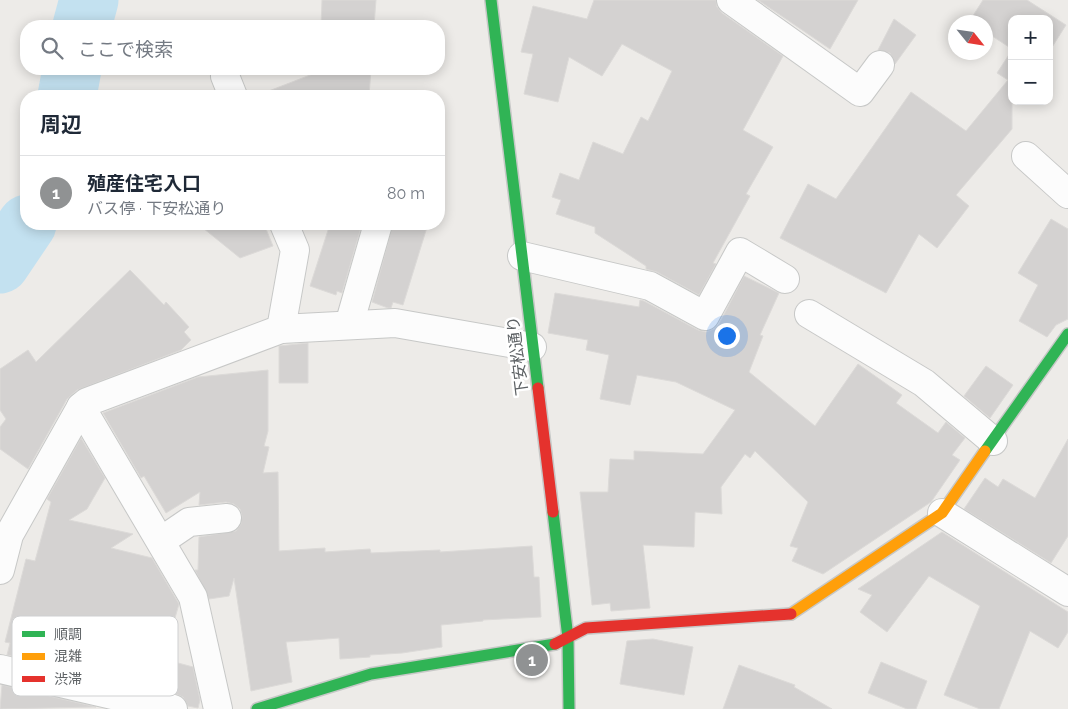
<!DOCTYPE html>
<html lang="ja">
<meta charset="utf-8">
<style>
:root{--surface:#fff;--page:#f2f2f3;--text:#1f2937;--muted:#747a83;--line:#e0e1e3;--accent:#909293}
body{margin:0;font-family:Raleway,"Noto Sans JP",sans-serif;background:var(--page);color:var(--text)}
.controls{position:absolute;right:15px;top:15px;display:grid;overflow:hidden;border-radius:10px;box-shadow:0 2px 12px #0003}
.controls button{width:45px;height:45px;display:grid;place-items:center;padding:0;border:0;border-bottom:1px solid var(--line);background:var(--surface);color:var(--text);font:25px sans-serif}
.compass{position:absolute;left:948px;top:15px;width:45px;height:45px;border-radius:50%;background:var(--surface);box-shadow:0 2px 12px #0003;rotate:120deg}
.you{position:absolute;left:726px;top:335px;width:18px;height:18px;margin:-12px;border:4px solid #fff;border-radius:50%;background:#1a73e8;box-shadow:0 0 0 8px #1a73e833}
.badge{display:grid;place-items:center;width:32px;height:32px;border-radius:50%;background:var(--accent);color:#fff;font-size:16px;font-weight:700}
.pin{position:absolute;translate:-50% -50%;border:2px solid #fff;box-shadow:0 1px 5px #0006}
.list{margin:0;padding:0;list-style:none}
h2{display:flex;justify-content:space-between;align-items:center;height:65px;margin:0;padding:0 20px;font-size:21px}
h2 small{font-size:16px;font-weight:400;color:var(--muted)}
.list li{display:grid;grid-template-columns:32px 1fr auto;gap:15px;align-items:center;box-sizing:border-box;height:75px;padding:0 20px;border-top:1px solid var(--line)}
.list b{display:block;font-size:19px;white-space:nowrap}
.list p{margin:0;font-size:16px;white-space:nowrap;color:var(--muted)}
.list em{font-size:16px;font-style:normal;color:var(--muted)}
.icon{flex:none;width:28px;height:28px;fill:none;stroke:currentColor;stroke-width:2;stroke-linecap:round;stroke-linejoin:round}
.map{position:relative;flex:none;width:1068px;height:709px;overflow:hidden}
.search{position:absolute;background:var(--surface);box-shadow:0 2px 12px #0003;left:20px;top:20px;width:425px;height:55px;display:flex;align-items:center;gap:12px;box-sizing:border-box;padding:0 18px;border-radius:20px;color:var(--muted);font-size:19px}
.panel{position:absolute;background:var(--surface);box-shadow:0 2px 12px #0003;left:20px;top:90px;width:425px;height:140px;border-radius:20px}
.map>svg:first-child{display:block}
</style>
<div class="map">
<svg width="1068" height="709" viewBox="0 0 1068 709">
<rect width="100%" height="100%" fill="#edebe8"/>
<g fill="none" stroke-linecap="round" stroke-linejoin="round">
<g stroke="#c3e1f0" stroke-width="59">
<polyline points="82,26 89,0"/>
<polyline points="67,96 72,69"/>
<polyline points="0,264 27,224"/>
</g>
</g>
<g fill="#d4d2d1" stroke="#dcdad8">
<polygon points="322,0 376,0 374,26 321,26"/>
<polygon points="594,0 716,0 717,7 722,13 783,56 743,130 773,147 746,194 750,196 713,263 716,264 699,295 657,272 646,269 646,266 595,233 595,227 556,214 561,200 552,197 560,173 579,180 593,142 623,154 641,117 648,121 672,71 622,44 602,76 569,57 558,102 524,94 533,54 521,52 533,6 587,19"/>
<polygon points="758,0 858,0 830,49"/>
<polygon points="983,0 1027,0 1066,25 1049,52 1049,19 1012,19 1012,49 986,32 986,22 969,22"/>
<polygon points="894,19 916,35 895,64 890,53 878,50"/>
<polygon points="1012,50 1012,129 956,195 969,206 937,248 919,234 886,293 780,238 808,184 836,199 911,92 966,131 1008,80 997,73"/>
<polygon points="318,69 371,69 369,96 262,96 261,94 318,72"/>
<polygon points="1051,219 1068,229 1068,319 1056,325 1047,337 1019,321 1038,285 1018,273"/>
<polygon points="198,224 264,224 273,246 240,258"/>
<polygon points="330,224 362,224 342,293 337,291 336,295 310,286"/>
<polygon points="393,224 428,224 403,305 393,302 391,308 388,308 372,302"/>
<polygon points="130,270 164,305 166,302 189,327 184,332 191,340 181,350 77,390 67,399 28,469 0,449 0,427 6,419 0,410 0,369 28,350 36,362"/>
<polygon points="744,276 779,293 760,335 763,336 749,372 815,426 858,364 902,395 896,403 938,433 946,422 965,438 952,455 960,460 931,502 823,574 792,561 798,548 790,546 808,502 755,451 750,458 745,454 721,487 722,514 695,512 694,547 643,545 650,608 611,611 610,603 592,605 580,492 608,492 610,459 634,460 634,451 703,454 735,410 676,382 637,375 630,405 600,399 609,355 586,350 588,340 548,333 555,293 639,307 640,300 644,301 698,330 706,332 714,329 719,324"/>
<polygon points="308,343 308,383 279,383 279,346"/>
<polygon points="986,366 1013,385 990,418 964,396"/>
<polygon points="268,370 268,431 264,446 269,447 263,473 278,472 279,551 325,548 325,552 370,549 371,553 440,550 440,552 532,546 534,577 539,577 541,617 483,620 483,621 441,625 442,647 402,653 370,655 370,657 340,659 339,638 286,642 292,682 251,691 234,578 229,596 209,599 195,570 198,570 199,537 236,531 241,524 242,516 240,509 234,504 226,502 199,505 200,492 166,513 144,476 141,478 103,413 198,377"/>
<polygon points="81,438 105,478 87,509 69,520 133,534 111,548 152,558 179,604 163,659 193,667 200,700 198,708 188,706 183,697 166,690 106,673 105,677 7,655 10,643 5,642 26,559 35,561 51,502 47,499"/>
<polygon points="1068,439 1068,536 1051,563 964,509 985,478 998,487 1003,479 1035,498"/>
<polygon points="942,532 1068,612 1068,632 1058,648 1030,631 999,709 980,709 944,695 980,606 929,576 887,632 860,612 872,595 858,589"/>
<polygon points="653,639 693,647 684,695 620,684 627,641"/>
<polygon points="881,662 927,681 916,709 907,709 868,693"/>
<polygon points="739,665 795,685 794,687 832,709 723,709"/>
<polygon points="2,685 96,707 0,709"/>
</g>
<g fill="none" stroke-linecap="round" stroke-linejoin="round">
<g stroke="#c7c8c7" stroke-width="30">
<g id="street">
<polyline points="731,0 860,92 880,65"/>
<polyline points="225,76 233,96"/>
<polyline points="1026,156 1068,194"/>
<polyline points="522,256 650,286 705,316 740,252 785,279"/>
<polyline points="809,314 924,383 993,441"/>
<polyline points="349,325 378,224"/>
<polyline points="281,329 295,250 284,224"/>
<polyline points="81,407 193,597 218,709"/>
<polyline points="942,513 1068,592"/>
<polyline points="161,541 189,522 227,518"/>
<polyline points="0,570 9,535 81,407 87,402 281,329 395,323 532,347"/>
<polyline points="0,669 173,709"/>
</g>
</g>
<g stroke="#c7c8c7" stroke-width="14">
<g id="fast">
<polyline points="491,0 538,388"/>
<polyline points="985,451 1068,334"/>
<polyline points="553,512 568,638 569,709"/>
<polyline points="257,709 371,674 555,644"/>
</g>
</g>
<g stroke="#c7c8c7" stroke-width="14">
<polyline id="slow" points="791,614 942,513 985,451"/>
</g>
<g stroke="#c7c8c7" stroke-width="14">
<g id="jam">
<polyline points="538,388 553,512"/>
<polyline points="555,644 586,628 791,614"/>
</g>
</g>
<use href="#street" stroke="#fcfcfc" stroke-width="28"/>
<use href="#fast" stroke="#30b455" stroke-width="11"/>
<use href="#slow" stroke="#ff9f0a" stroke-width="11"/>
<use href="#jam" stroke="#e5322d" stroke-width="11"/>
</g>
<g text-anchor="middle" stroke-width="5" stroke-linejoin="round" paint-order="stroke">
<g font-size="16" fill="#5e6265" stroke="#fff">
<text transform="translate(517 356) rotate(-97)" y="6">下安松通り</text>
</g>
</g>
<rect x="12" y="616" width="166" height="80" rx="8" fill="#fff" stroke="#cfd0d1" stroke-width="1"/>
<rect x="22" y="631" width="23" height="6" fill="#30b455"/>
<rect x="22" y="653" width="23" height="7" fill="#ff9f0a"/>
<rect x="22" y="676" width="23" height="6" fill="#e5322d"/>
<g font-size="14" fill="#5e6265">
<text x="54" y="639">順調</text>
<text x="54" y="661">混雑</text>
<text x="54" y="684">渋滞</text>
</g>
</svg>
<div class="controls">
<button>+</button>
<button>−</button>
</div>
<svg class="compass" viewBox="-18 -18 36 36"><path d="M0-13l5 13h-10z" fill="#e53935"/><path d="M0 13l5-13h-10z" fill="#747a83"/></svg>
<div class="you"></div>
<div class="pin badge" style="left:532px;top:660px">1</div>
<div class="search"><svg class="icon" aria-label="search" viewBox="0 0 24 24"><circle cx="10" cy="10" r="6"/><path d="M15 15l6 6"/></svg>ここで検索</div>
<section class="panel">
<h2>周辺<small></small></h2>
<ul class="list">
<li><span class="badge">1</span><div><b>殖産住宅入口</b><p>バス停 · 下安松通り</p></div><em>80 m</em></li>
</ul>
</section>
</div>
